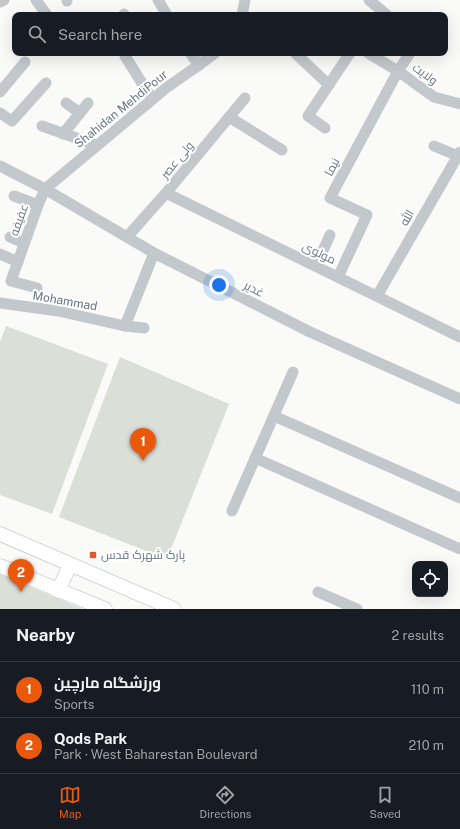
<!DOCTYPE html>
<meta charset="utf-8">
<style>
:root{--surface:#171b24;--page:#242831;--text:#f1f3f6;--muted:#9ea1a6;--line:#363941;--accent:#ea580c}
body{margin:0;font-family:"Public Sans",Cairo,sans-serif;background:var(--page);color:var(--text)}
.controls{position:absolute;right:12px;bottom:12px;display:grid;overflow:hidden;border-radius:8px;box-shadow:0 4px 16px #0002}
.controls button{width:36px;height:36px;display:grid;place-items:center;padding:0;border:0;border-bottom:1px solid var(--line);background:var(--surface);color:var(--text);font:20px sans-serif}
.you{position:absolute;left:219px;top:285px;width:14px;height:14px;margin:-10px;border:3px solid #fff;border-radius:50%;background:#1a73e8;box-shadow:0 0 0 6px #1a73e833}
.badge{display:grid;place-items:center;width:26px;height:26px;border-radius:50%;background:var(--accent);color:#fff;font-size:13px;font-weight:700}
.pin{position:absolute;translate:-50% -33px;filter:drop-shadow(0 1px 2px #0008)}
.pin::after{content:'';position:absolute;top:21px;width:14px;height:12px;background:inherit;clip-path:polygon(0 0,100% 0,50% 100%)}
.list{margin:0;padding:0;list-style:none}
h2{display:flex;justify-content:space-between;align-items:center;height:52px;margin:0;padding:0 16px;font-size:17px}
h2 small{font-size:13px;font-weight:400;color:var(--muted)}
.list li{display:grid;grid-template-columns:26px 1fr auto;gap:12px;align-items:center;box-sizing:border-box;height:56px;padding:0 16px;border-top:1px solid var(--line)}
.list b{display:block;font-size:15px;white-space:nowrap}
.list p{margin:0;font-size:13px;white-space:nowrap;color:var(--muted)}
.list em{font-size:13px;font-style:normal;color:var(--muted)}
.icon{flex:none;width:22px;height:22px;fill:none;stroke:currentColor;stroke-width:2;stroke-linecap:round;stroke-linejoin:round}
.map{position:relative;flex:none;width:460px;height:609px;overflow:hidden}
.search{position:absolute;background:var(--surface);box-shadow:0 4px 16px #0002;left:12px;right:12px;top:12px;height:44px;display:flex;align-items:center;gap:10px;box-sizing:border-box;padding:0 14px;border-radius:8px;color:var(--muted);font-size:15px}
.sheet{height:164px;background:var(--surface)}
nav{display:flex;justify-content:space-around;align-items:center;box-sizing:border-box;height:56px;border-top:1px solid var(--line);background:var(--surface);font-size:11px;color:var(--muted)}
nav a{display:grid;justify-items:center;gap:2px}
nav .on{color:var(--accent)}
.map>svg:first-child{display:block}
</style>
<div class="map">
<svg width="460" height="609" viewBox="0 0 460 609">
<rect width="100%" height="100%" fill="#fafaf8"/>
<g fill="#dadfd7">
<polygon points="6,326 108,364 52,514 0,495 0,342"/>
<polygon points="120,357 229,404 167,559 59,517"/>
<polygon points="0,574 83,609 0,609"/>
</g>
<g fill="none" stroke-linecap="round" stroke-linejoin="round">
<g stroke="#b5babe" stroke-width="15">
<g id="major">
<polyline points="0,534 174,609"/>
<polyline points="0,566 105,609"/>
<polyline points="58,591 70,565"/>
</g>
</g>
<g stroke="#c3c8cc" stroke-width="11">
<polyline points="36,0 47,15"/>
<polyline points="67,0 67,1"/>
<polyline points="158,0 167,15"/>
<polyline points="369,0 387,15"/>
<polyline points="0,2 4,0"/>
<polyline points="124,14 124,15"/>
<polyline points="242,15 245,0"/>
<polyline points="190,53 199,65"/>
<polyline points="295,53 329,85"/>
<polyline points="368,53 398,71 434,97 460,104"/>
<polyline points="125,56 152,99"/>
<polyline points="0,92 25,62"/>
<polyline points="66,103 80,113"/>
<polyline points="0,113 12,121 46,83"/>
<polyline points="229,117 282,150"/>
<polyline points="42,126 96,145"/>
<polyline points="325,128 308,116 350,53"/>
<polyline points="63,134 88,103"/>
<polyline points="434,146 458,156"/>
<polyline points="0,166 45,189 154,253 310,332 460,399"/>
<polyline points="166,193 460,337"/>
<polyline points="14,196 38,205"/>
<polyline points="10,237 24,243"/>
<polyline points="127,237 166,193 245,98"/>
<polyline points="0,254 18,262"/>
<polyline points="316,266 330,235"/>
<polyline points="338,277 367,215 330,198 398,71 410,53"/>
<polyline points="37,288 11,281 38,205 45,189 166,88 199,65 215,53"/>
<polyline points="377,296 460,152"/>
<polyline points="0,303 58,311 125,326 144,328"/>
<polyline points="125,326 154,253"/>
<polyline points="274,416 460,498"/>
<polyline points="255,458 460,549"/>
<polyline points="232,511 293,372"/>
<polyline points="318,592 357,609"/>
</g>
<use href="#major" stroke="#fff" stroke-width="14"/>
</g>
<rect fill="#e4572e" stroke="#fff" stroke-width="1.5" x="89" y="551" width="8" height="8" rx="2"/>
<g text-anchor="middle" stroke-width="4" stroke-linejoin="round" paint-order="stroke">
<g font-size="12" fill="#657683" stroke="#fff">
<text transform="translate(425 74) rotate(36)" y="4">ولایت</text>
<text transform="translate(121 109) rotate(-39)" y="4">Shahidan MehdiPour</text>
<text transform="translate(177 160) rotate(-50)" y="4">ولی عصر</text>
<text transform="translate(332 167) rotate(-62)" y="4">نیما</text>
<text transform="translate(407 218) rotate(-60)" y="4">الله</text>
<text transform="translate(19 220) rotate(-70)" y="4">عفیفه</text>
<text transform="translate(319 253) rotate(26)" y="4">مولوی</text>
<text transform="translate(254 289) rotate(27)" y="4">غدیر</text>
<text transform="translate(65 301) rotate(10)" y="4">Mohammad</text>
</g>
<g font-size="12" fill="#657683" stroke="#fff" text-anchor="start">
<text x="101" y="559">پارک شهرک قدس</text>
</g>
</g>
</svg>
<div class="controls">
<button><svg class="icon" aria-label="locate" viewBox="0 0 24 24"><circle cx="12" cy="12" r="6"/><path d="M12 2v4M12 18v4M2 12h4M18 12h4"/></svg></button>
</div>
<div class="you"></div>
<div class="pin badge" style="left:143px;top:461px">1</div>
<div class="pin badge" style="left:21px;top:592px">2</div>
<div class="search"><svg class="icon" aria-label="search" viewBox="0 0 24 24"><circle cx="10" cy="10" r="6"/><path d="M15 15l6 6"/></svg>Search here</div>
</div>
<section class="sheet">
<h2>Nearby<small>2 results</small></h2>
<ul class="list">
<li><span class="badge">1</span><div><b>ورزشگاه مارچین</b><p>Sports</p></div><em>110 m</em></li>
<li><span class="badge">2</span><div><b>Qods Park</b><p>Park · West Baharestan Boulevard</p></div><em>210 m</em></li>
</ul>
</section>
<nav>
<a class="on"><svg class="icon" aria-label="map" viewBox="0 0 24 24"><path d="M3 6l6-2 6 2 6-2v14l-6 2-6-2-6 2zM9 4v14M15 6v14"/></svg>Map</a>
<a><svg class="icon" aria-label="directions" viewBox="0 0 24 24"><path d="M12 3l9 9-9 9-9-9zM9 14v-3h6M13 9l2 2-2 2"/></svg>Directions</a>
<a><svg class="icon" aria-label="saved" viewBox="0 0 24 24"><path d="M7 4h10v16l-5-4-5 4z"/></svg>Saved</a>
</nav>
